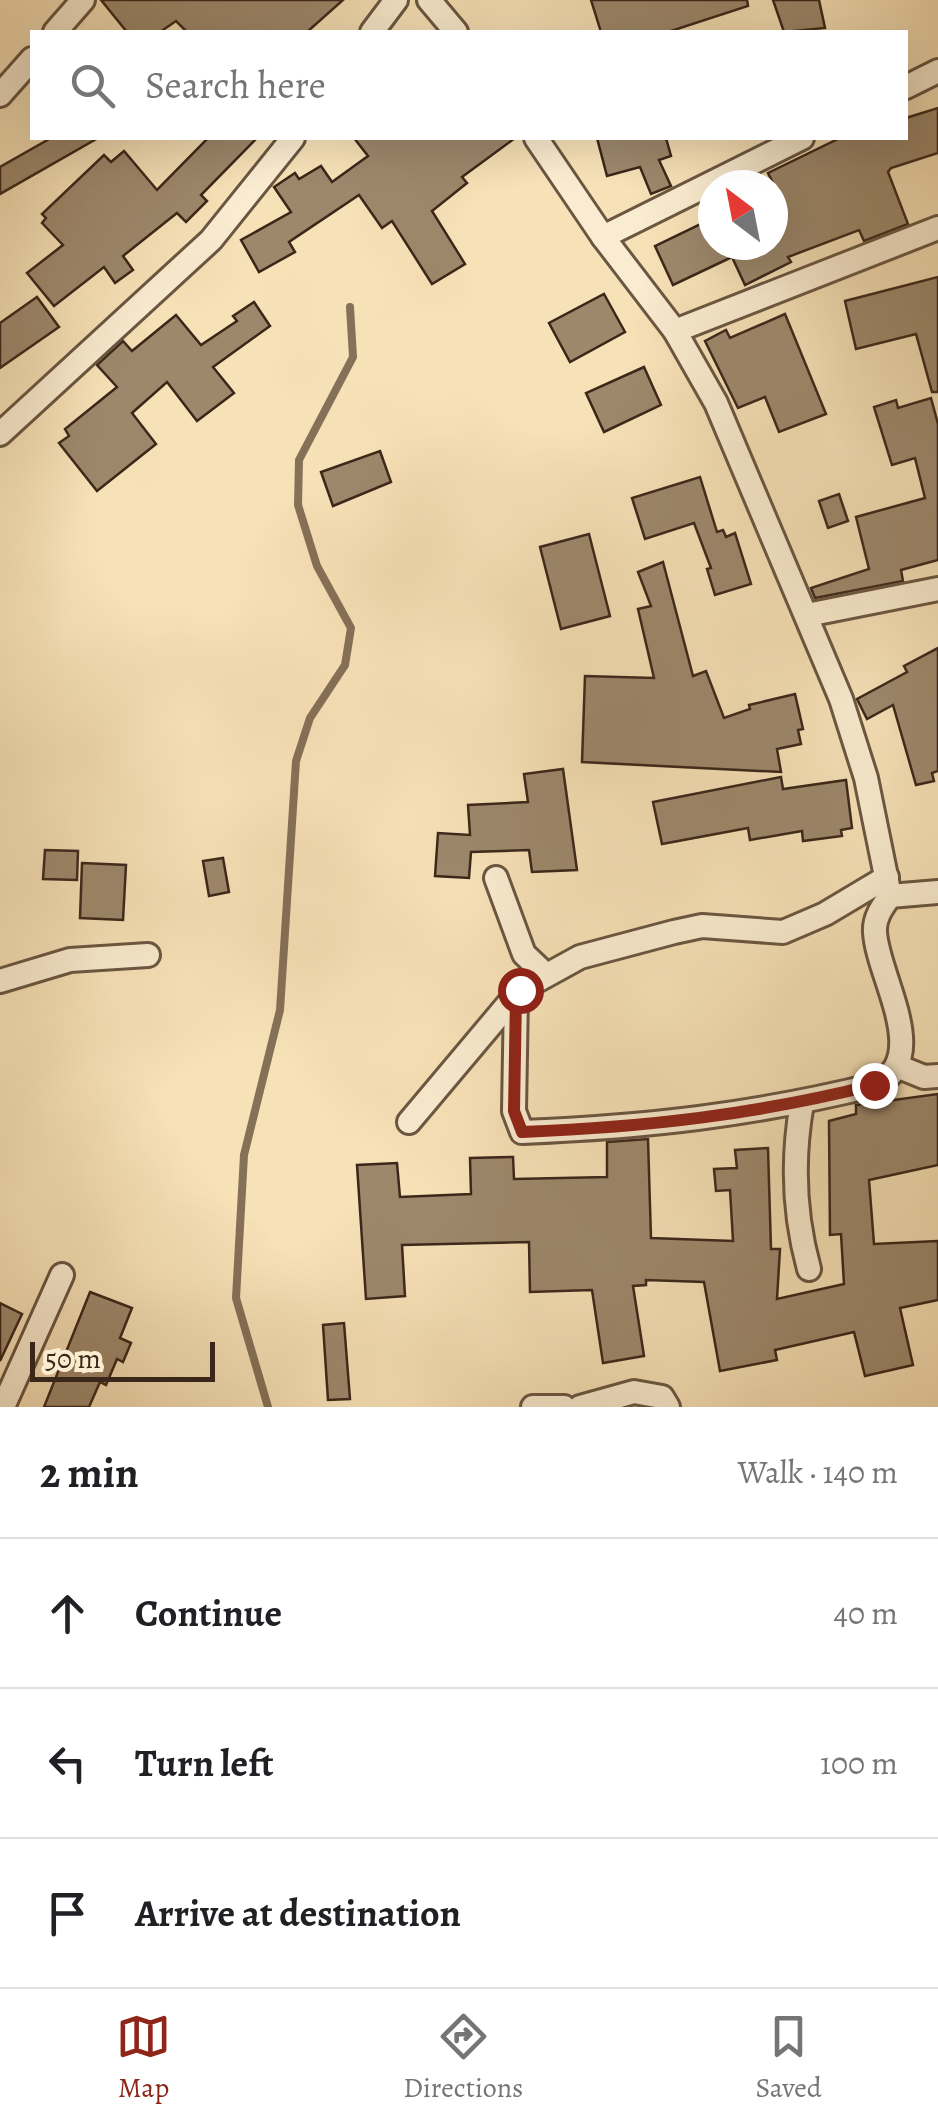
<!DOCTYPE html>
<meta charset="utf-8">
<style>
:root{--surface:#fff;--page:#f2f2f2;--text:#202124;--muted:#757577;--line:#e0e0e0;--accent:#8f2418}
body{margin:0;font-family:Alegreya,serif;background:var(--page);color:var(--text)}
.compass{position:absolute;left:698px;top:170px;width:90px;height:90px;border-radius:50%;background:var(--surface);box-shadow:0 10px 40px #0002;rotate:328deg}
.scale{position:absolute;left:30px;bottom:25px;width:185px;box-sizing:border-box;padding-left:10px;border:5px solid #3b271a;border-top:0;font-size:28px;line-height:35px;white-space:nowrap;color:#3b271a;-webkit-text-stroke:8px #faecd0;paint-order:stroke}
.stop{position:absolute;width:30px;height:30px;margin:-22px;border:8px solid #8f2418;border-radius:50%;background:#fff}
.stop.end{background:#8f2418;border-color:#fff;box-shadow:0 2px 10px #0008}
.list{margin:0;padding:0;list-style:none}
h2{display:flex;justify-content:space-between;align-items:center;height:130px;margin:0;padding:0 40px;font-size:42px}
h2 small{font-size:32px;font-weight:400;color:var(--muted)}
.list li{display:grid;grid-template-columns:65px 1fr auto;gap:30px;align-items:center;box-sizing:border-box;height:150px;padding:0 40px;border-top:2px solid var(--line)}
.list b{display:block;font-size:38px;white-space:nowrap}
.list em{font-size:32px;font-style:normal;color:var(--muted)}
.icon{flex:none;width:55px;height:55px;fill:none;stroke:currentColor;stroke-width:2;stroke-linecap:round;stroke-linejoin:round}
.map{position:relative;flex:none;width:938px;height:1407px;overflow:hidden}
.search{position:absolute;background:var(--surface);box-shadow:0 10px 40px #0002;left:30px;right:30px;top:30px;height:110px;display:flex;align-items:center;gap:25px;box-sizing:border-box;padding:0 35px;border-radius:0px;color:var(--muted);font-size:38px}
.sheet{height:580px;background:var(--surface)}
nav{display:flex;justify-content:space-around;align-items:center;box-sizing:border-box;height:140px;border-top:2px solid var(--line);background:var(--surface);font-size:28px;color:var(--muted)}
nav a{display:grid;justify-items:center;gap:5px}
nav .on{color:var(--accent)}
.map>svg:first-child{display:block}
</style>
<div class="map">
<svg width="938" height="1407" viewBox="0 0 938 1407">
<rect width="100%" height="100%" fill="#f7e1b7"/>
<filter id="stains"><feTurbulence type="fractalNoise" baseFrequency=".002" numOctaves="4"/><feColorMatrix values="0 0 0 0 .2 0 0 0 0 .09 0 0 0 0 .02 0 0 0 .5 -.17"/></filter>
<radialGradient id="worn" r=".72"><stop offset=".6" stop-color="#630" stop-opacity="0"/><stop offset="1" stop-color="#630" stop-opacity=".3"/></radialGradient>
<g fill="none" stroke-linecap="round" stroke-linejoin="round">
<polyline stroke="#857158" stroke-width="8" points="268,1407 236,1298 244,1155 280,1010 296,761 310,718 345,665 351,628 317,566 298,505 299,460 353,357 350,307"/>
</g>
<g fill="#9d886c" stroke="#3b271a" stroke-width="2.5">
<polygon points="101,0 343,0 307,32 187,32 176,21 160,32 127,32"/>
<polygon points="591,0 747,0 748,6 668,32 601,32"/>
<polygon points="773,0 819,0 825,28 784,32"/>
<polygon points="938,108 938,153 891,168 888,172 908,224 864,241 859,230 788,257 791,262 745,285 732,257 673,285 655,246 713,218 713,245 773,245 773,183 768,173 840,138 906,138 906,118"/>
<polygon points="51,138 98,138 0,194 0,167"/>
<polygon points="208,138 257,138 201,195 207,201 186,222 177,213 123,256 133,270 115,283 104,267 54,306 27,273 63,245 42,223 46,218 42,214 104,155 111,162 124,151 157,190"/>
<polygon points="354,138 515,138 462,177 467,183 432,211 465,264 432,284 392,221 382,228 359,195 289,242 295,252 259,272 241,240 291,212 274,187 295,173 299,179 321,166 332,182 368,156"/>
<polygon points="597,138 666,138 671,156 659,160 671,186 651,194 640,167 607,176"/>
<polygon points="938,277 938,392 932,392 916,334 856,349 845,301"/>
<polygon points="604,294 625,332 570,362 549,323"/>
<polygon points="37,297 59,327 0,368 0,323"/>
<polygon points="254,302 270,326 213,367 234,393 197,421 167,382 132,413 156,444 97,491 59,443 69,436 65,429 117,387 97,365 123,341 132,351 176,315 201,345 237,321 233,316"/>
<polygon points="785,314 826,414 779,432 765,397 738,408 705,341 726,330 730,338"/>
<polygon points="644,367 661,405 604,432 586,393"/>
<polygon points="931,398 938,424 938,560 901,570 903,581 815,598 811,588 869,569 856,517 925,498 915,458 892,465 874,407 896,400 898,408"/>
<polygon points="380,451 391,482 333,506 321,472"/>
<polygon points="700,477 717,532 723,530 726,537 735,533 751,584 715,595 707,569 711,568 694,523 645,539 632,498"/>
<polygon points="839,494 848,521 828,528 819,501"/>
<polygon points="589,534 610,616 561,629 540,547"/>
<polygon points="663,562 693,676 706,671 724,718 750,709 749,705 795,694 803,729 798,730 801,744 777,749 781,772 582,762 585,676 654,678 638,609 651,606 638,572"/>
<polygon points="938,648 938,771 932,773 934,781 916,785 893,705 867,719 857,699 907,672 904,666"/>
<polygon points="563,769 577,870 532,872 529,850 471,852 469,878 435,876 438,833 470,835 468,805 528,802 524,774"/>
<polygon points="781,777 783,789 846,780 852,828 841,830 842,836 803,841 802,831 750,840 748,828 662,844 653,802"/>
<polygon points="45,850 78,851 77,880 43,879"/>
<polygon points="223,858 229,892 209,896 203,861"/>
<polygon points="82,863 126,865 123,920 80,918"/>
<polygon points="938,1094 938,1165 869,1180 874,1244 938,1241 938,1300 900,1308 913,1365 865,1376 854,1332 775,1350 777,1360 720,1371 704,1282 646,1280 646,1285 633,1286 644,1356 603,1363 592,1290 530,1292 529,1242 402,1245 405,1296 366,1299 357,1165 397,1163 400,1197 471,1194 470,1158 513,1157 514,1179 607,1177 607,1142 648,1139 651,1238 733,1241 730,1190 716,1191 714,1169 737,1168 735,1150 768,1148 771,1249 780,1249 777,1299 844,1284 841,1234 830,1235 829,1121 856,1114 856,1105"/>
<polygon points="90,1292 132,1308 120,1338 131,1343 123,1362 117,1359 106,1385 100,1382 89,1407 44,1407"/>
<polygon points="0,1303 22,1314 0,1361"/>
<polygon points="344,1323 350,1399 328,1400 323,1325"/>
</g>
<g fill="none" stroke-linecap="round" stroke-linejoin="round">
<g stroke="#6a5641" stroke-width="28">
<g id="street">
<polyline points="429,0 456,32"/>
<polyline points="55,32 83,0"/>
<polyline points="372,32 396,0"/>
<polyline points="906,87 938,71"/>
<polyline points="0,95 32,59"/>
<polyline points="603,237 802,138"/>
<polyline points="675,331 938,228"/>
<polyline points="0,434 211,240 293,138"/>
<polyline points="807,615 938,589"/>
<polyline points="496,878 524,954 544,973"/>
<polyline points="890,896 938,892"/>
<polyline points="0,981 70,960 148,955"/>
<path d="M516 996 514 1111 522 1132C647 1127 752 1115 875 1085 933 1059 877 976 875 932 874 918 882 907 890 896L866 778 841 699 716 403 675 331 603 237 536 138"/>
<polyline points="897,1066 924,1077 938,1076"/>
<path d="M802 1103C792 1159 794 1215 809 1269"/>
<polyline points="409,1122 520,990 580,957 674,932 702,926 783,932 825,914 887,877"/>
<polyline points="3,1407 62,1275"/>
<polyline points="533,1407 564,1407"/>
<polyline points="580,1407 634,1392 662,1397 668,1407"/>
</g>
</g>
<use href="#street" stroke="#faecd0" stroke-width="22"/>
</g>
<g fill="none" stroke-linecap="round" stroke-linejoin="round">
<path stroke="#8f2418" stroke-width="12" d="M520 990 516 996 514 1111 522 1132C647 1127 752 1115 874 1085"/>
</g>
<rect width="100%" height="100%" filter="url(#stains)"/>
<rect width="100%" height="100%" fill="url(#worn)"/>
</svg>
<svg class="compass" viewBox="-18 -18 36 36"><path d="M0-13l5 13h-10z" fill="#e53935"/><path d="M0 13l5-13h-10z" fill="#757577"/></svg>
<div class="scale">50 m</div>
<div class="stop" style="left:520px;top:990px"></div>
<div class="stop end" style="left:874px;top:1085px"></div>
<div class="search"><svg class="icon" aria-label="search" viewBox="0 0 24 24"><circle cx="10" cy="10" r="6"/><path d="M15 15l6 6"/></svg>Search here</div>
</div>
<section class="sheet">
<h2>2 min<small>Walk · 140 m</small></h2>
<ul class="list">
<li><svg class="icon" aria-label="ahead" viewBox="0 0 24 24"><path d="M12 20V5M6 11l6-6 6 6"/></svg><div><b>Continue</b></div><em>40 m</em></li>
<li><svg class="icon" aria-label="left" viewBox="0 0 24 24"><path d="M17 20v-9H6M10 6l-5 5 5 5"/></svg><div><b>Turn left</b></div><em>100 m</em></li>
<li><svg class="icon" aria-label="arrive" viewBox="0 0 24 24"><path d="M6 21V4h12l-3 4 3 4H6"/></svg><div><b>Arrive at destination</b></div></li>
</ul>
</section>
<nav>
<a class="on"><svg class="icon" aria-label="map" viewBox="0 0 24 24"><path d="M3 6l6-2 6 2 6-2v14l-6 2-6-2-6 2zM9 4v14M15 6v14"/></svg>Map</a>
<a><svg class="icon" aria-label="directions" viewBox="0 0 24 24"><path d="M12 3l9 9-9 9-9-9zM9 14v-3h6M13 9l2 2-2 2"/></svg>Directions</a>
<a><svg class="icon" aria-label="saved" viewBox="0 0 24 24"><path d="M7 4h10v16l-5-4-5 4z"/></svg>Saved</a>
</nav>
